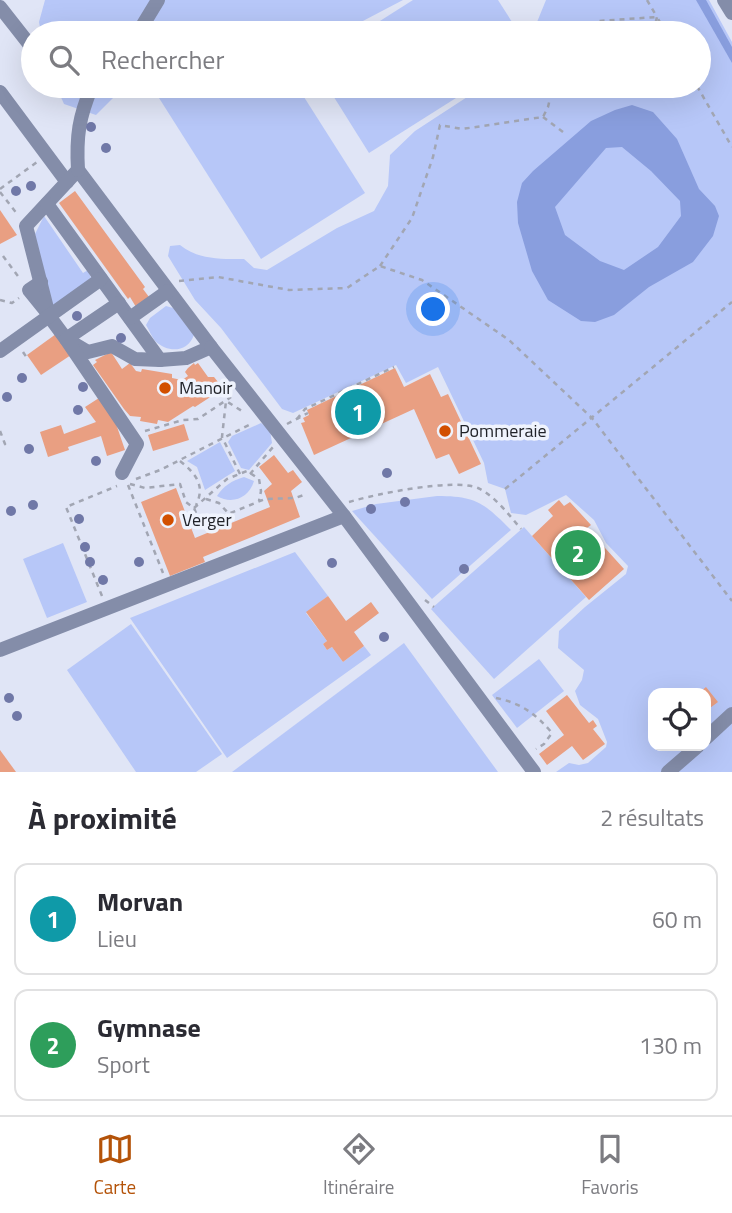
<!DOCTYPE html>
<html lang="fr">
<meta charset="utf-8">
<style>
:root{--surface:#fff;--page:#f7f7f7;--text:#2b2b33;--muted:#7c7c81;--line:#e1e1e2;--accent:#b45309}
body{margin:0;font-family:"Titillium Web",sans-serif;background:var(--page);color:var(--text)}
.controls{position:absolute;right:21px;bottom:21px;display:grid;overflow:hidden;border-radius:14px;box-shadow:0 7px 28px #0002}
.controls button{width:63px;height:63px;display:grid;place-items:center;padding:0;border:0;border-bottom:2px solid var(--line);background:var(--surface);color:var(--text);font:35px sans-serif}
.you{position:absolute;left:434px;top:310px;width:24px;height:24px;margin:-18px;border:5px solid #fff;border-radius:50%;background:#1a73e8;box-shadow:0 0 0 10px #1a73e833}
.badge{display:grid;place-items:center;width:46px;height:46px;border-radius:50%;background:var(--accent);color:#fff;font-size:23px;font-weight:700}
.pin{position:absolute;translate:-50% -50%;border:4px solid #fff;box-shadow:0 2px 7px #0006}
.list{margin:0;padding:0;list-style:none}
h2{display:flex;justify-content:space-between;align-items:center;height:91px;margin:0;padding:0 28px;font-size:30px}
h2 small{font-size:23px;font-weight:400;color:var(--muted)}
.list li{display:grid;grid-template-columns:46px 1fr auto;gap:21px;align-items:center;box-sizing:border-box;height:112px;margin:0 14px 14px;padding:0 14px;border:2px solid var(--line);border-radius:14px}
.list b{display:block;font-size:26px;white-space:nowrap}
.list p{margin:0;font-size:23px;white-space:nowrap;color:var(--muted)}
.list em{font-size:23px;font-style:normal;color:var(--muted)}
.icon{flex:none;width:38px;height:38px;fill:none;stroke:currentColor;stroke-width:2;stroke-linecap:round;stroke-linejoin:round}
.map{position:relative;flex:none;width:732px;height:772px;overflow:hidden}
.search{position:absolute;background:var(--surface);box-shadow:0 7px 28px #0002;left:21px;right:21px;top:21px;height:77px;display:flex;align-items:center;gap:18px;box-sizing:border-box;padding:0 24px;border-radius:38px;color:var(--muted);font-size:26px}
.sheet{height:343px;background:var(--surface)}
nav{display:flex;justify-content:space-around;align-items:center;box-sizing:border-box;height:98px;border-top:2px solid var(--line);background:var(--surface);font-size:19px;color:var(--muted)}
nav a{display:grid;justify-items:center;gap:4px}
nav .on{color:var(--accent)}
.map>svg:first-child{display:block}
</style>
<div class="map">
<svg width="732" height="772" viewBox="0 0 732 772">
<rect width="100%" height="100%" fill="#e0e5f6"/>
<g fill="#b7c7f8" fill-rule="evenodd">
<path d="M45 0H403L340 33H273C264 24 251 30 240 33H41L39 22Z"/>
<polygon points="413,0 498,0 519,33 361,33"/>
<path d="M546 0H709L732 42V772H556L569 763 579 765 588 763 606 747 607 742 598 719 580 705 575 691 582 680 584 670 558 648 559 631 585 607 626 574 628 566 606 543 594 520 566 495 526 515 511 513 505 489 488 483 484 463 438 367 406 383 396 365 293 413 282 409 221 328 195 300 168 256 170 246 180 245C198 260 222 259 244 259L254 268 267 270 337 228 374 211 388 186 390 155 415 131 484 86H699V33H537L535 27ZM653 693H706V746H653Z"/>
<polygon points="56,86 125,86 96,115 64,104"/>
<polygon points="178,86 297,86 365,193 261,259 159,98"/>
<polygon points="327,86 475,86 369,153"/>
<polygon points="44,216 83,273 88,270 91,278 50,309 35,234"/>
<path d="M166 306 173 308 194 335C187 353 168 353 155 341 152 337 149 330 146 325L150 318Z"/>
<polygon points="261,423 270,430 272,443 249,470 241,468 228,442 232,436"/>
<polygon points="220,442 235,471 205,490 197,467 187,461"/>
<path d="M244 477 254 481C249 498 232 505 217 496 224 485 232 481 244 477Z"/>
<path d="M437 496C476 496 484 503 511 530L432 599 352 511 376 504Z"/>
<polygon points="524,527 586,597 494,679 431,609"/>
<polygon points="63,543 87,602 47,618 23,559"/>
<polygon points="295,552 328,596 306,613 327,641 323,644 327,650 332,647 343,662 364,646 371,655 227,758 130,618"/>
<polygon points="131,624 222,754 196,772 136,772 67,670"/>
<polygon points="404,643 498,772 232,772"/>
<polygon points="539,659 564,691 517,728 492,695"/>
</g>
<g fill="#899ede" fill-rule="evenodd">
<polygon points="696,0 706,0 732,47 732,63"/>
<path d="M632 105 653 112 677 139 699 189 715 206 719 216 713 236 693 262 649 287 614 315 595 322 581 321 548 300 532 271 518 223 517 202 522 183 533 171 591 121 615 110ZM622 147 651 171 680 201 681 216 658 247 624 270 600 261 565 235 555 207 606 148Z"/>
</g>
<g fill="#e99f82">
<polygon points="75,191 145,287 143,289 149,297 136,307 130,297 128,299 59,203"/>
<polygon points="0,210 17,235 0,244"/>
<polygon points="56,334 71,355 41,375 27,355"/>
<polygon points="111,352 122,369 130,363 136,371 141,372 142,369 172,374 172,378 182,380 188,376 185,372 188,368 194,363 195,365 198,363 208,377 214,377 222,387 217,390 218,392 195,407 193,406 168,422 158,420 157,424 140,421 141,417 130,416 124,409 93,365 97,362 95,360"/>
<polygon points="395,368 404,387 430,374 441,397 448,394 481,464 459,474 449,454 436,459 414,409 314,455 301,423 305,422 303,418 309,415 307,410"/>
<polygon points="99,398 114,418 125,450 107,456 101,436 68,447 69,450 48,457 40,432 61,425 64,434 96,422 85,407"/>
<polygon points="184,424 189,440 153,451 148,435"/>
<polygon points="274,455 288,473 293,470 302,482 291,491 300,517 203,557 205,562 170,576 141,502 176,488 195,538 270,507 264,491 272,484 259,467"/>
<polygon points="559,500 564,506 570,502 591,525 587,528 624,569 589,600 532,536 553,516 548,510"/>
<polygon points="328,596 346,621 371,602 379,613 354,632 364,646 343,662 332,647 327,650 323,644 327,641 306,612"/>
<polygon points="706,687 718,702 706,711 706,693 699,693"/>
<polygon points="567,695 589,723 593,720 597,726 593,729 605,744 583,760 572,746 547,765 539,754 564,735 546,711"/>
<polygon points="0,750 16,772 0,772"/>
</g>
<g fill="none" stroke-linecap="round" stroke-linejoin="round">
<g stroke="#a2a6b3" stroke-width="2.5" stroke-dasharray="5 5" stroke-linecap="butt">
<polyline points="647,0 657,17 653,33"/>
<polyline points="584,33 598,21 657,17 666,33"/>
<polyline points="697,86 732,147"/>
<polyline points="543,117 563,132"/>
<polyline points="0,189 37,162"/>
<polyline points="0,192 18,215"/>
<polyline points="3,256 20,279"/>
<polyline points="380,266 412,218 433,157 440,125 462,129 543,117 548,107 553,86"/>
<polyline points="179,281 218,277 289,290 347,288 380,266 422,280 509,340 592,418 732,601"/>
<polyline points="0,300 12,303 19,298"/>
<polyline points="23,352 27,358"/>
<polyline points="297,419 305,409 394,367"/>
<polyline points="287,424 308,413"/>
<polyline points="0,431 5,444 0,446"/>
<polyline points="145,431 183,420 198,419 231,397"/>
<path d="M180 461C195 473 206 485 196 505"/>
<polyline points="240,474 222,437 226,401 242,411"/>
<polyline points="250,474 273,447"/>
<polyline points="136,479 160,470 253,423"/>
<polyline points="130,484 145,488 180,484 186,502 194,508 201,525 265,499 295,498 307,494"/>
<polyline points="128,485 163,573"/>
<polyline points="505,489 732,302"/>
<polyline points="206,499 219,503 229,514"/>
<path d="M349 502C376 494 453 478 478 488 495 496 509 515 521 529"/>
<polyline points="194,508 227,479 247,471 259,479 261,491 259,501"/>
<polyline points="102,596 66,507 117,486"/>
<polyline points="425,600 434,607"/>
<path d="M496 698C521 703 536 714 552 733L544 744 536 749"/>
</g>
<g stroke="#848da9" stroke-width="14">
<polyline points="724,0 732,13"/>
<polyline points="0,7 33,49"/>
<polyline points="138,33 158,0"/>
<polyline points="0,92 67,182"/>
<polygon points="78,170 211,347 186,358 160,360 135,359 112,346 88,352 66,339 49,316 26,226"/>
<path d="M78 170C76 136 79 117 92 86"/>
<polyline points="47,204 160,360"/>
<polyline points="41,282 29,290 46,311"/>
<polyline points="119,303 66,339 137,444 122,473"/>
<polyline points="130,318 168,291"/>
<polyline points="211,347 344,516 534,772"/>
<polyline points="0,351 101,279"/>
<polyline points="0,650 344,516"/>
<polyline points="706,738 732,714"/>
<polyline points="668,772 698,746"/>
</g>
</g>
<g fill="#7078a7">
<circle cx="91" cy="127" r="5"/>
<circle cx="106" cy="148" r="5"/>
<circle cx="31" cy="186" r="5"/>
<circle cx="16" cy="191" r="5"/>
<circle cx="77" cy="316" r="5"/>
<circle cx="121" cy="338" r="5"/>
<circle cx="22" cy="378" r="5"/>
<circle cx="83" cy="387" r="5"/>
<circle cx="7" cy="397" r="5"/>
<circle cx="78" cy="410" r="5"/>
<circle cx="29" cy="449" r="5"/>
<circle cx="96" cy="461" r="5"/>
<circle cx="387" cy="473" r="5"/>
<circle cx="405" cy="502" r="5"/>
<circle cx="33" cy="505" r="5"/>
<circle cx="371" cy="509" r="5"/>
<circle cx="11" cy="511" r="5"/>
<circle cx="79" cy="519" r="5"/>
<circle cx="85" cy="547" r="5"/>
<circle cx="90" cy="562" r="5"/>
<circle cx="139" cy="562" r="5"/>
<circle cx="332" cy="563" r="5"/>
<circle cx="464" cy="569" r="5"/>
<circle cx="103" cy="580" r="5"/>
<circle cx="384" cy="637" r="5"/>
<circle cx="9" cy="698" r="5"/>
<circle cx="17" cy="716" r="5"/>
</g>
<g fill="#d24f00" stroke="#eff3fd" stroke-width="2.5">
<circle cx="165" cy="388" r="7"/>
<circle cx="445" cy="431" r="7"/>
<circle cx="168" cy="520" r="7"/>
</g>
<g text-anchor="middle" stroke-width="7" stroke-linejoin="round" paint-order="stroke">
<g font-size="18" fill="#1f2127" stroke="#eff3fd" text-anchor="start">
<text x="179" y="394">Manoir</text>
<text x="459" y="437">Pommeraie</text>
<text x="182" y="526">Verger</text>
</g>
</g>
</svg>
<div class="controls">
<button><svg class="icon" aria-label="locate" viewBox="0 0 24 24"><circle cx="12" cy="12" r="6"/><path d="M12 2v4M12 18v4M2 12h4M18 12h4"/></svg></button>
</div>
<div class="you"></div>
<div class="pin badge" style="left:358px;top:412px;background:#0f9aa8">1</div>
<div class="pin badge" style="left:578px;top:553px;background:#2e9e5b">2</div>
<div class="search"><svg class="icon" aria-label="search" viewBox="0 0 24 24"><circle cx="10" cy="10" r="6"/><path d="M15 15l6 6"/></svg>Rechercher</div>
</div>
<section class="sheet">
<h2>À proximité<small>2 résultats</small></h2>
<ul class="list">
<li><span class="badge" style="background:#0f9aa8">1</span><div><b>Morvan</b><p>Lieu</p></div><em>60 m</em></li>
<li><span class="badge" style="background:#2e9e5b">2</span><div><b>Gymnase</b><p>Sport</p></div><em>130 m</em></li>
</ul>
</section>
<nav>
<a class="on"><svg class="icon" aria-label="map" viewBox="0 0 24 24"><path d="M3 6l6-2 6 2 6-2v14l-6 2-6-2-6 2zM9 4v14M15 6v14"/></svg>Carte</a>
<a><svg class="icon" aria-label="directions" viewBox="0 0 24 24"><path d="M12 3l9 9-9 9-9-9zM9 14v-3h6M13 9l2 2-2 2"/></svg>Itinéraire</a>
<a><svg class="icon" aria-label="saved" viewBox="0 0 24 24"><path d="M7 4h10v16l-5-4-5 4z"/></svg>Favoris</a>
</nav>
